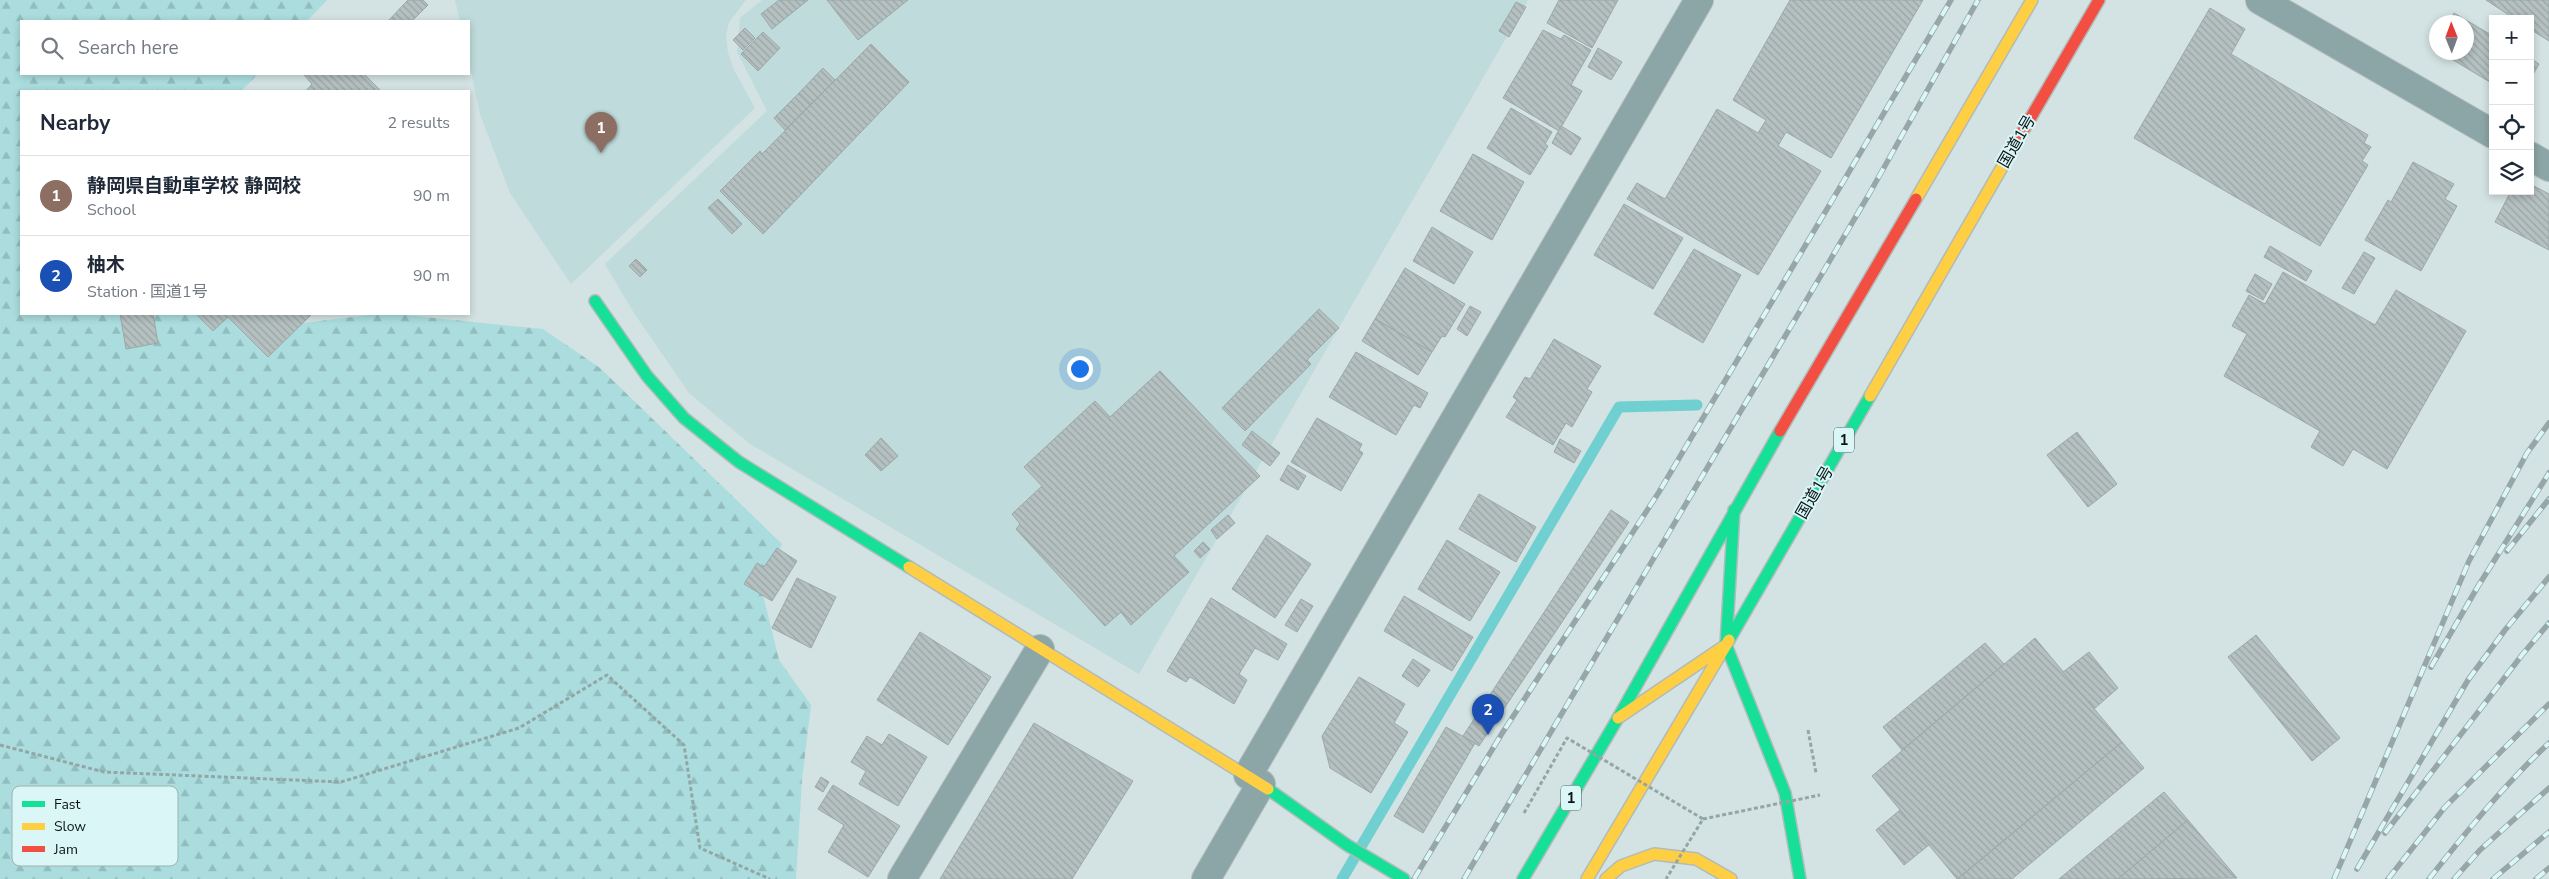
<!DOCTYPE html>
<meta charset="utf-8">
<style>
:root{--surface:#fff;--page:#f6f6f7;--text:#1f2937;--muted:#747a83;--line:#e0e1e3;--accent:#515d5d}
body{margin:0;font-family:"Nunito Sans","Noto Sans JP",sans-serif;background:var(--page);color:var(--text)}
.controls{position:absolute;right:15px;top:15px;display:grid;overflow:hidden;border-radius:0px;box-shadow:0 2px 8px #0003}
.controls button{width:45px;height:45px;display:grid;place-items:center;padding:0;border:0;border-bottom:1px solid var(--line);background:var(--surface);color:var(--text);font:25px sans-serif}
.compass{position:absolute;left:2429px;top:15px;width:45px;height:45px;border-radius:50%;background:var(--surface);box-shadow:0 2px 8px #0003;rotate:359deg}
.you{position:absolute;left:1079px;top:368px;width:18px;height:18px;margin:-12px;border:4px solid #fff;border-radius:50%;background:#1a73e8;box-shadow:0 0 0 8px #1a73e833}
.badge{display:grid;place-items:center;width:32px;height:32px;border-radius:50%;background:var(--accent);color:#fff;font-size:16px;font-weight:700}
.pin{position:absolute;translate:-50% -41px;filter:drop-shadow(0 1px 2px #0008)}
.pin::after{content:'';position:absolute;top:26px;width:18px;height:15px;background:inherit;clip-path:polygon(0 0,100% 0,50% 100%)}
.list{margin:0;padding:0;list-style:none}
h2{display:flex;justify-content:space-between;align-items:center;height:65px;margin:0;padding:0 20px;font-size:21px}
h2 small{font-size:16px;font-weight:400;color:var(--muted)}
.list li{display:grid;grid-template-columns:32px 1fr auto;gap:15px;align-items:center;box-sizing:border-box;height:80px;padding:0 20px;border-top:1px solid var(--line)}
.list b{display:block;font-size:19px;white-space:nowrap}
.list p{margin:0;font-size:16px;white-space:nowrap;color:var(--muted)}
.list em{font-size:16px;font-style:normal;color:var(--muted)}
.icon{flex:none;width:28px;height:28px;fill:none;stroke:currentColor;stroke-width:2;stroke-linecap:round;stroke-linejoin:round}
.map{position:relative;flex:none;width:2549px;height:879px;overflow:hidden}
.search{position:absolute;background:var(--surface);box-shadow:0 2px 8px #0003;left:20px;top:20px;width:450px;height:55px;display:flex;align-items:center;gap:12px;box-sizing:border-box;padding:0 18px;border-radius:0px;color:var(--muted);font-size:19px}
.panel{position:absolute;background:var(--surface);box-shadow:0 2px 8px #0003;left:20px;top:90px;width:450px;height:225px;border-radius:0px}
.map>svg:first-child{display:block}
</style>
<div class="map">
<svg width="2549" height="879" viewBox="0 0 2549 879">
<defs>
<pattern id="forest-firs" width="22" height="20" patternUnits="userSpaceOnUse" patternTransform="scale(1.25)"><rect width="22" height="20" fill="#abddde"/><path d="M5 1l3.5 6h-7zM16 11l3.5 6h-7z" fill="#92bdbe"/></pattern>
<pattern id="building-back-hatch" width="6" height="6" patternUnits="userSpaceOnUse" patternTransform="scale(1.25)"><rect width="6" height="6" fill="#b5c0c0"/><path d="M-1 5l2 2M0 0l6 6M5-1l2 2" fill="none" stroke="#9aa4a4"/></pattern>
</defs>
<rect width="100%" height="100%" fill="#d3e2e2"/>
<g fill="#bfdbdb">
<polygon points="455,0 746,0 729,22 726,36 728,53 734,70 755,108 571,284 510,193 480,114 469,62 469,21 460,21"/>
<polygon points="762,0 1528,0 1139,674 750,444 689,393 634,313 605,264 767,111 737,52 740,18"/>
</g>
<polygon fill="url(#forest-firs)" points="0,0 327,0 307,21 21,21 21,74 258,74 241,91 21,91 21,314 243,314 263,328 377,314 395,314 543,329 600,368 782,544 763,595 779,660 811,705 802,780 796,879 0,879"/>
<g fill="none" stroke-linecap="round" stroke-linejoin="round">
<polyline stroke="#70cfd0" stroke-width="11" points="1342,879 1619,407 1697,405"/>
</g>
<g fill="url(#building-back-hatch)" stroke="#9ca8a8">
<polygon points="408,0 423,0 428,5 412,21 388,21"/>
<polygon points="779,0 808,0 772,29 761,14"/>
<polygon points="827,0 908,0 858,40"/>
<polygon points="1559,0 1618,0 1592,48 1547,23"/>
<polygon points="1790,0 1923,0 1831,158 1786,132 1778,146 1821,171 1758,275 1627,199 1637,183 1665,199 1717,109 1758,133 1766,120 1733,100"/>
<polygon points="2486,0 2549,0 2549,41 2530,29 2530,19 2515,19"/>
<polygon points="1516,2 1526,7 1509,37 1499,31"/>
<polygon points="2210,8 2245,29 2231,54 2368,135 2364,143 2371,147 2362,161 2368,165 2320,246 2134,138"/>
<polygon points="2454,13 2493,36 2493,84 2440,52 2466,52 2466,22 2449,22"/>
<polygon points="745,28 755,38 743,50 733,40"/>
<polygon points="1543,30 1561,39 1564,35 1591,50 1571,85 1582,91 1559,131 1503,98"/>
<polygon points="763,32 780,48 758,71 741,54"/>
<polygon points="871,44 909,82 763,234 720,191 760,151 762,154"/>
<polygon points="1598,48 1622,62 1611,80 1588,67"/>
<polygon points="2530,58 2539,64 2531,78 2530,77"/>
<polygon points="823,68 835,80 811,104 799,93"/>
<polygon points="306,74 364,74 381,91 306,91 312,84 304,75"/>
<polygon points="799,93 811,104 785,130 774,118"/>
<polygon points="1511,108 1552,132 1545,144 1548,146 1530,175 1487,148"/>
<polygon points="1561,126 1581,138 1571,155 1552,143"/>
<polygon points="1473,154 1524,182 1492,240 1440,211"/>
<polygon points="2413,162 2454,184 2445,199 2457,206 2421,271 2365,240 2388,200 2391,202"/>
<polygon points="2530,184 2549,194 2549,250 2495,222 2511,191 2530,191"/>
<polygon points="718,199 742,224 732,234 708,208"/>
<polygon points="1624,204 1683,238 1653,289 1594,255"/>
<polygon points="1432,227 1473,252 1454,284 1413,261"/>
<polygon points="2270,246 2312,271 2306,281 2264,257"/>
<polygon points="1694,249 1741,275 1703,343 1654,314"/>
<polygon points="2364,252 2375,258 2354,294 2342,288"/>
<polygon points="636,259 647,270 640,277 629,266"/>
<polygon points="1405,268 1465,304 1445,337 1442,336 1432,352 1375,319"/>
<polygon points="2283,272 2375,325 2396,290 2466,331 2387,469 2353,449 2343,466 2311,447 2320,431 2224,376 2247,334 2232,326 2249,295 2265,304"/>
<polygon points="2255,274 2272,284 2263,300 2246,291"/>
<polygon points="1470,306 1481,312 1467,336 1457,329"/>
<polygon points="1319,309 1339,328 1307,360 1311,364 1245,431 1222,408"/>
<polygon points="120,314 153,314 158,343 126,349"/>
<polygon points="196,314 312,314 268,357 228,317 213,331"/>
<polygon points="1375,319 1432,352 1418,375 1362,341"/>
<polygon points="1554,339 1601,366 1587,389 1592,392 1572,427 1566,423 1553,445 1506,417 1517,400 1513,397 1525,377 1530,379"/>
<polygon points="1356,352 1428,393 1420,408 1414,405 1396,435 1329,397"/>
<polygon points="1160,371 1260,476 1174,556 1189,572 1131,625 1121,612 1105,626 1016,529 1020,524 1012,514 1042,486 1024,467 1095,401 1110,417"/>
<polygon points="1317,418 1362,444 1359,450 1363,453 1341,491 1291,462"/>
<polygon points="1252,431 1280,453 1270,466 1242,445"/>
<polygon points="2077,432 2117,484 2088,507 2047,455"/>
<polygon points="881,438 898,456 881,471 865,455"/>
<polygon points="1560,439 1581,451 1574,463 1554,452"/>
<polygon points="1288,465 1306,476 1298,490 1280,480"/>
<polygon points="1479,494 1536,527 1516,562 1459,529"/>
<polygon points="1611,510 1629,522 1479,746 1463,736"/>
<polygon points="1228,515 1235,523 1217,539 1211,530"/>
<polygon points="1267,535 1311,564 1275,618 1232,589"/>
<polygon points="1447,540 1500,572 1470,621 1418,589"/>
<polygon points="1203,542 1210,549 1200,558 1194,551"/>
<polygon points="777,548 797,561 772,601 744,584 757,563 764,567"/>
<polygon points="797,578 836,597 811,648 772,628"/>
<polygon points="1404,596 1473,637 1452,671 1384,631"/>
<polygon points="1211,598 1287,644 1278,660 1255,648 1239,674 1247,680 1234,704 1190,677 1186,682 1167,671"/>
<polygon points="1301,599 1313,606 1297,632 1285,625"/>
<polygon points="920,632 991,677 948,745 877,700"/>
<polygon points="2256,635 2340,738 2312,761 2228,657"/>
<polygon points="2035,638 2122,742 1957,879 1872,776"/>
<polygon points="1985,643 2004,664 1902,750 1883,727"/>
<polygon points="2089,652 2118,688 2094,709 2063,672"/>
<polygon points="1413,659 1430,670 1418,687 1402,676"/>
<polygon points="1359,677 1405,704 1394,723 1408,732 1371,793 1330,768 1322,736"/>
<polygon points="1034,723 1133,781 1072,879 940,879"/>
<polygon points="1446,727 1475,743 1423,833 1394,816"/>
<polygon points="889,734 927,757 898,806 859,784 866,771 851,762 867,736 882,745"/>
<polygon points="2122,742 2144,768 2012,879 1958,879"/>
<polygon points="821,777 829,782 823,792 815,787"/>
<polygon points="833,785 900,826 868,877 828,852 844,825 818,809"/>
<polygon points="2164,792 2188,820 2118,879 2059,879"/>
<polygon points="1900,810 1929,845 1904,865 1876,830"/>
<polygon points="2188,820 2237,878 2118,879"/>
</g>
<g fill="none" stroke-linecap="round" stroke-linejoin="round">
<g stroke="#b1bbbb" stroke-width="30">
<g id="street">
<polyline points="2260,0 2493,134"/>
<polyline points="2530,156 2549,167"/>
<polyline points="1248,775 1699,0"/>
<polyline points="902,879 1040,649"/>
<polyline points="1206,879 1261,784"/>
</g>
</g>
<g stroke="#b1bbbb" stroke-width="14">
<g id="fast">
<polyline points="595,301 647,376 684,418 739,462 909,567"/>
<polyline points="1734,510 1726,645 1785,793 1800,879"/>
<polyline points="1729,640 1870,396"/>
<polyline points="1268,789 1347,845 1404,879"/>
<polyline points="1523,879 1618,718 1780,431"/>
</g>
</g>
<g stroke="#b1bbbb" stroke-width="14">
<g id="slow">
<polyline points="1916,199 2032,0"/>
<polyline points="1870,396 2016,143"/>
<polyline points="909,567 1268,789"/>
<polyline points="1618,718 1726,645"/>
<polyline points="1587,879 1729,640"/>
<polyline points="1606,879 1621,866 1654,854 1696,859 1731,879"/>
</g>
</g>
<g stroke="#b1bbbb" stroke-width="14">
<g id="jam">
<polyline points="2016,143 2099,0"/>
<polyline points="1780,431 1916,199"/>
</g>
</g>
<g stroke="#93a6a6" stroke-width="3" stroke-dasharray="4 2.5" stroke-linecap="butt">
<polyline points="1808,730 1816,773"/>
<polyline points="0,745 104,772 341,782 519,728 607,675 684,745 700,848 770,879"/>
</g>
<use href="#street" stroke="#8ca5a6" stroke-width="28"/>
<use href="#fast" stroke="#16e098" stroke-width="11"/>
<use href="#slow" stroke="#ffcf43" stroke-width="11"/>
<use href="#jam" stroke="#f24e42" stroke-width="11"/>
<g stroke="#97a6a6" stroke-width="5.5">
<g id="rail">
<polyline points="2507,551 2549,499"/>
<polyline points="2431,667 2477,588 2549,473"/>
<polyline points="2385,833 2522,655 2549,623"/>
<polyline points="2357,869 2468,680 2505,630 2549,577"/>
<polyline points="1414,879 1501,735 1659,492 1951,0"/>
<polyline points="1464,879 1868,196 1978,0"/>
<polyline points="2334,879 2469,561 2527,453 2549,423"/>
<polyline points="2388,879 2445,807 2549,704"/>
<path d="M2429 879C2466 832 2505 784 2549 743"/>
<polyline points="2454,879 2480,850 2549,788"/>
<polyline points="2493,879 2549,832"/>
<polyline points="2536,879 2549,868"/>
</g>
</g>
<use href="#rail" stroke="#daf6f6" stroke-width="4" stroke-dasharray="11" stroke-linecap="butt"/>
<g stroke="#93a6a6" stroke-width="3" stroke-dasharray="4 2.5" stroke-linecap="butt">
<polyline points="1524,813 1567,738 1703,819 1666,879"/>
<polyline points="1703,819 1820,795"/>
</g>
</g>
<g text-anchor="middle" stroke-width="4" stroke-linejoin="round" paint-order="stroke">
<g fill="#daf6f6" stroke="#495858" stroke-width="1">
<rect x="1834" y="427.5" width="20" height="25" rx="4"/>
<rect x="1561" y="785.5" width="20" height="25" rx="4"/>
</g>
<g font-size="15" font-weight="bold" fill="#0b1515">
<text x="1844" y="445">1</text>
<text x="1571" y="803">1</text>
</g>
<g font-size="16" fill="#0b1515" stroke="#daf6f6">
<text transform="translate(2016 141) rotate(-60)" y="6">国道1号</text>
<text transform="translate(1814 492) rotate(-60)" y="6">国道1号</text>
</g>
</g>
<rect x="12" y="786" width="166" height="80" rx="8" fill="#daf6f6" stroke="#9cb2b2" stroke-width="1"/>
<rect x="22" y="801" width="23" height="6" fill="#16e098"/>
<rect x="22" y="823" width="23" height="7" fill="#ffcf43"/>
<rect x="22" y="846" width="23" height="6" fill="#f24e42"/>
<g font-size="14" fill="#0b1515">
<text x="54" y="809">Fast</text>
<text x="54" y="831">Slow</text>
<text x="54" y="854">Jam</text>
</g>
</svg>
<div class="controls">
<button>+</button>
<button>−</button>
<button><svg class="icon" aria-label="locate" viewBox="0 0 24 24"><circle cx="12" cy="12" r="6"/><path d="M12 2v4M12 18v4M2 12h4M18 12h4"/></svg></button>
<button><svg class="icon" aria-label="layers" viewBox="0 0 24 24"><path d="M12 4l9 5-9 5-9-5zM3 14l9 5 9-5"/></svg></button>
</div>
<svg class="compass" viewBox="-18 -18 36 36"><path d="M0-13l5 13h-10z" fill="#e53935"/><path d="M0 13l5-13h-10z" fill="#747a83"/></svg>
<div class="you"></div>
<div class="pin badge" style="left:601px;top:153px;background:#8d6e63">1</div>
<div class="pin badge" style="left:1488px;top:735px;background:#1a4fb4">2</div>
<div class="search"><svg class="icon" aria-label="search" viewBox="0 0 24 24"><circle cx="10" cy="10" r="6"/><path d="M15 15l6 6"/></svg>Search here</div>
<section class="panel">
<h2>Nearby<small>2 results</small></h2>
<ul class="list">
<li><span class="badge" style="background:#8d6e63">1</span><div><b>静岡県自動車学校 静岡校</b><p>School</p></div><em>90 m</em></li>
<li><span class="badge" style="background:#1a4fb4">2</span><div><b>柚木</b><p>Station · 国道1号</p></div><em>90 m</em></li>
</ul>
</section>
</div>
